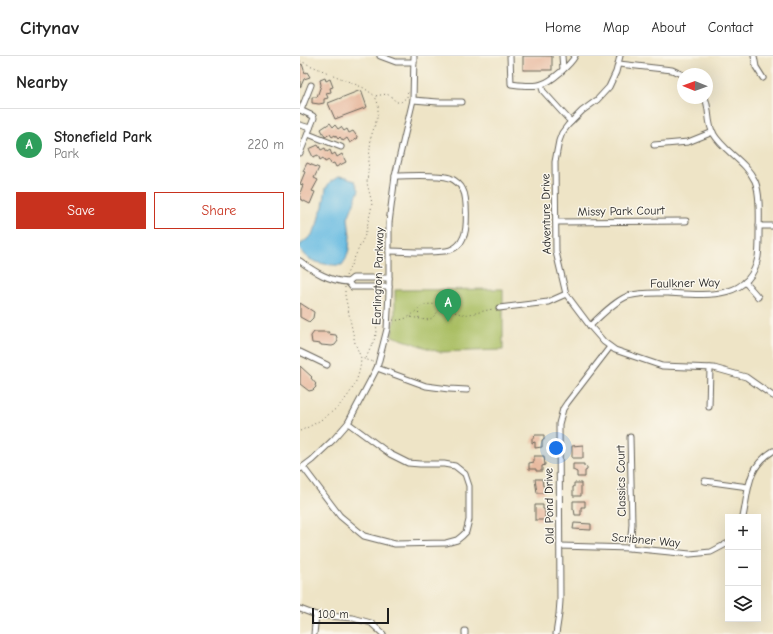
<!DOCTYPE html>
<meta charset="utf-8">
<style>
:root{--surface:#fff;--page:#f2f2f2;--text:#222;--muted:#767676;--line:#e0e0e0;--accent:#c8321e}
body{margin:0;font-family:"Comic Neue",sans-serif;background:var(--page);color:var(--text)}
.controls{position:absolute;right:12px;bottom:12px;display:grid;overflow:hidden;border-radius:0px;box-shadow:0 4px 16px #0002}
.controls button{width:36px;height:36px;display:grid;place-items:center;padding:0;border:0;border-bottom:1px solid var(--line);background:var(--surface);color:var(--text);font:20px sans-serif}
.compass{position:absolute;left:377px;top:12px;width:36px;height:36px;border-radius:50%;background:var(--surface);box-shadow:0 4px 16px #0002;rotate:271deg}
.scale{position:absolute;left:12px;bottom:10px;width:77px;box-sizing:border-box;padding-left:4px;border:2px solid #1c1c1c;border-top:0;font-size:11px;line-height:14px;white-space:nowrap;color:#1c1c1c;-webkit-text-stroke:3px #fbf7ec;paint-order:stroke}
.you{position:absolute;left:256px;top:392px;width:14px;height:14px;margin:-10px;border:3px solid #fff;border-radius:50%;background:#1a73e8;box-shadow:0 0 0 6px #1a73e833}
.badge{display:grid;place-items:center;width:26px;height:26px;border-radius:50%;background:var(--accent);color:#fff;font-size:13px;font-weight:700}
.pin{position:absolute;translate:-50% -33px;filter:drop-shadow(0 1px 2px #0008)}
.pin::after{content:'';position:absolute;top:21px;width:14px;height:12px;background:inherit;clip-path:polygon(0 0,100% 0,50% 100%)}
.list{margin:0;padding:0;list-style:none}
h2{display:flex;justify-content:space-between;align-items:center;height:52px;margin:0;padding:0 16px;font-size:17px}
h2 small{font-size:13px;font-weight:400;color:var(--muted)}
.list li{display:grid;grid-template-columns:26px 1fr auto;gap:12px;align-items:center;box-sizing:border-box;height:72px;padding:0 16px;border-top:1px solid var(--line)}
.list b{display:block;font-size:15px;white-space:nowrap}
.list p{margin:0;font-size:13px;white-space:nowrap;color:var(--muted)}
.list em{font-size:13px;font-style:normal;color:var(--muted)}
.actions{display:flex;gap:8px;padding:12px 16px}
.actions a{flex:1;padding:9px 0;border:1px solid var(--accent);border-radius:0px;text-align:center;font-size:14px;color:var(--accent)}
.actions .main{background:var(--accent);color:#fff}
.icon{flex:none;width:22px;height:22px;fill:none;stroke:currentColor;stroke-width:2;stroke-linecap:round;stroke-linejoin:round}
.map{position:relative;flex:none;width:473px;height:578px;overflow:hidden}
header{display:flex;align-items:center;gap:24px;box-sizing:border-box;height:56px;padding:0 20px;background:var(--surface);border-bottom:1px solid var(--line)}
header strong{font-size:19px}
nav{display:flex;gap:22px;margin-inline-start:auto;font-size:14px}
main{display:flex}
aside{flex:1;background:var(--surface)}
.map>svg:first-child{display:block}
</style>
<header>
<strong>Citynav</strong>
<nav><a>Home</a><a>Map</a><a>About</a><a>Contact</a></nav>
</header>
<main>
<aside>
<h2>Nearby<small></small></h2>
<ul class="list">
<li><span class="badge" style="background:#2e9e5b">A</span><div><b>Stonefield Park</b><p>Park</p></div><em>220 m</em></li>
</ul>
<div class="actions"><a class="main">Save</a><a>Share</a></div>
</aside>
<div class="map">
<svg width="473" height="578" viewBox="0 0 473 578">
<rect width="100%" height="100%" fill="#fbf7ec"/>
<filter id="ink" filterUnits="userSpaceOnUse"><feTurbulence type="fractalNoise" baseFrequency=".025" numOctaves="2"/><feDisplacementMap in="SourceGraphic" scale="8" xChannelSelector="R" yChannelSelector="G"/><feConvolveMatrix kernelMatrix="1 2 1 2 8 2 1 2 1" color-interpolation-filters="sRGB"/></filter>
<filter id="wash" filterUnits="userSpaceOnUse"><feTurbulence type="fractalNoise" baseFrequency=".012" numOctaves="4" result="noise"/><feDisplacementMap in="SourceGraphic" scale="16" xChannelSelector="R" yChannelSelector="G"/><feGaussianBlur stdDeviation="0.9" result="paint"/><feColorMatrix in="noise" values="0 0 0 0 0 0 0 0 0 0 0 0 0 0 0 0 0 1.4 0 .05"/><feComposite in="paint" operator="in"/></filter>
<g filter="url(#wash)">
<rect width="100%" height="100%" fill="#eee4c6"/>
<polygon fill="#a8bd61" stroke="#626c3e" points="203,233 203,294 139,296 92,280 95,259 95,234"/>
<path fill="#65bae1" stroke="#406b7e" d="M38 121 46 122 55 125 59 134 48 162 50 180 49 193 46 203 42 209C28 210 0 206 0 189L12 179 17 169 20 157 23 151 26 132 30 126Z"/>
<g id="blocks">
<g fill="#e7b89d">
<rect x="223" y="0" width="29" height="14"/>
<polygon points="2,8 5,17 7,16 10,21 4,23 0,32 0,9"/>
<polygon points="25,22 26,25 30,23 33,31 30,32 31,36 26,37 28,42 24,43 24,47 19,48 12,47 12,41 17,41 21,29 20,24"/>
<polygon points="61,34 67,51 35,63 28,47"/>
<polygon points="30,67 33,71 35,69 38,73 41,71 44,75 47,73 49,77 53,75 58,82 50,87 47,82 43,85 40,81 38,83 35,79 32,81 30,78 25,81 21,73"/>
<polygon points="18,89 21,94 25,92 27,96 30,94 32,99 35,97 37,101 42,98 46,106 36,111 34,107 31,108 29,104 25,106 23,102 20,104 18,99 13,101 9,93"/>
<polygon points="7,107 19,112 14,122 18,124 12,135 15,136 10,148 0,143 0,137 3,129 0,128 5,116 3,115"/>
<polygon points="0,247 14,256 13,262 9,266 0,261"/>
<polygon points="14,276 29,276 28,278 36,279 38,285 35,289 32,290 21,289 21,288 12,287 11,280"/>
<polygon points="0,310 12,321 11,322 16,328 15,329 16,331 13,334 9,335 0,328"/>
<polygon points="235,379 244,379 244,384 242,384 242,391 235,392 235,386 232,387 232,382 234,382"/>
<polygon points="283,389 283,402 272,402 272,390"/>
<polygon points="234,400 244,400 245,409 242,410 242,415 236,415 236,413 229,413 229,407 234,406"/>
<polygon points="273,408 284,408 284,410 287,411 287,414 285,415 285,421 277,421 277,416 273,414"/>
<polygon points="235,423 242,423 243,430 244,430 244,437 237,437"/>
<polygon points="274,427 281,427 281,440 273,440 273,431 274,431"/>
<polygon points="273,445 285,445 285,451 281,451 281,459 275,459 274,453 273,453"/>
<polygon points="235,449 243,449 243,453 244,453 245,456 245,464 235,464"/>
<polygon points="274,467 291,468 291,474 273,473"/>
</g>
</g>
</g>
<g filter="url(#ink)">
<use href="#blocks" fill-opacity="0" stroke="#666258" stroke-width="1"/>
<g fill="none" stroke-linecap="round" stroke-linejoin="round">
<g stroke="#666258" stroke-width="7">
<g id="minor">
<polyline points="80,0 96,6 114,6"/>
<path d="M210 0 211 28C217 29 236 31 242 28 251 26 271 8 275 0"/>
<polyline points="262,0 263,13"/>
<polyline points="320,0 316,16 309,31 297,44 282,55 268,69 262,77 259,85 255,106 256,196 266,238 290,270 304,286 315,294 362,310 414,312 446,321 473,340"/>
<polyline points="454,0 456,11 463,22"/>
<polyline points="319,8 372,14 383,19"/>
<polyline points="241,29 243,35 271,66"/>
<polyline points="113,44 138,46 162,46"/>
<polyline points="0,54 13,60 14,62 0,97"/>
<polyline points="1,54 11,29"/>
<polyline points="0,69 10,72"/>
<polyline points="8,78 41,91"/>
<polyline points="354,89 388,86 413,76"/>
<polyline points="256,166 386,165"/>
<polyline points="459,170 473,170"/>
<path d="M89 195C103 195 139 198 150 194 156 192 161 187 163 182 168 174 167 141 163 134 161 129 155 124 150 122 137 118 109 120 95 120"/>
<path d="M0 205C15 216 29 225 48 226L53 222H89"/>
<polyline points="48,226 52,231 89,231"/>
<polyline points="445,226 458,241"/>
<polyline points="199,252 248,246 266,238"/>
<path d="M290 270C300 260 315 245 328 240 341 236 355 237 368 237 402 239 450 246 458 201 459 194 459 186 459 179 459 164 461 139 455 125 445 104 424 96 413 77 407 67 410 53 405 42"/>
<polyline points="0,296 27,309"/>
<polyline points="77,312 126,330 149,333 167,334"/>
<polyline points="409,351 410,312"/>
<polyline points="330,381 332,468 330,492"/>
<polyline points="3,411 40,460 64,480 95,488 146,487 157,484 162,480 166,476 169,464 169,430 165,418 155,410 144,408 120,408 108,407 90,398 48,367"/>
<polyline points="0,413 12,404 34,383 48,367 77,312 87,273 89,237 89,167 95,120 113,44 114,0"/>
<polyline points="405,425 448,431"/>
<path d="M443 461C449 434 446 412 473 395"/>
<polyline points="260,490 330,492 390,498 411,496 428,487"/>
<polyline points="0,553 16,559 53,562 71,567 83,578"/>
<polyline points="165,575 165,578"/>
<polyline points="14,578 16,559"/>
<polyline points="256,578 259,558 260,545 259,368 263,353 267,347 310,291"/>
</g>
</g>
<g stroke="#666258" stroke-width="1" stroke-dasharray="1 3" stroke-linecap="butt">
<path d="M0 5 64 32 75 40C87 38 88 36 96 46H101L107 41 108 35"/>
<polyline points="46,220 65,179 71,154 72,147 67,127 71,81 78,59 78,48 75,40"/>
<polyline points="45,231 45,239 55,287 61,302 74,306"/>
<polyline points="118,253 119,262"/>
<path d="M111 261C131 265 128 267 142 251"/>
<path d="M93 264C97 265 106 263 110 260 116 256 118 251 125 249 139 245 150 257 163 258 173 259 184 254 194 253"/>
<polyline points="66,302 75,282 77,275 76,266 81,264"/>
<path d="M0 375C31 361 59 339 61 303"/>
</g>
<use href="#minor" stroke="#fff" stroke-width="5"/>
</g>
</g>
<g text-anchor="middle" stroke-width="3" stroke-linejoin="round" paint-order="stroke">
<g font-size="12" fill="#1c1c1c" stroke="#fbf7ec">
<text transform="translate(321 155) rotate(-1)" y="4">Missy Park Court</text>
<text transform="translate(246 158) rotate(-91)" y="4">Adventure Drive</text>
<text transform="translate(78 220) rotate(-88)" y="4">Earlington Parkway</text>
<text transform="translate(385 227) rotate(-1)" y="4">Faulkner Way</text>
<text transform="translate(321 425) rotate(-91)" y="4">Classics Court</text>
<text transform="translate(249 450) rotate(-91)" y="4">Old Pond Drive</text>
<text transform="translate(346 484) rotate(5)" y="4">Scribner Way</text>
</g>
</g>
</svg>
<div class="controls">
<button>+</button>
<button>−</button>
<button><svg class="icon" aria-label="layers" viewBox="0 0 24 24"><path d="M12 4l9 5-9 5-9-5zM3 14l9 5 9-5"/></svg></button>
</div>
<svg class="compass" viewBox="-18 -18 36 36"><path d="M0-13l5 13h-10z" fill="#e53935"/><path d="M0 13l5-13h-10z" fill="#767676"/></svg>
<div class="scale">100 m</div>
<div class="you"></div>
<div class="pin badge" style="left:148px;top:266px;background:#2e9e5b">A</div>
</div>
</main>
